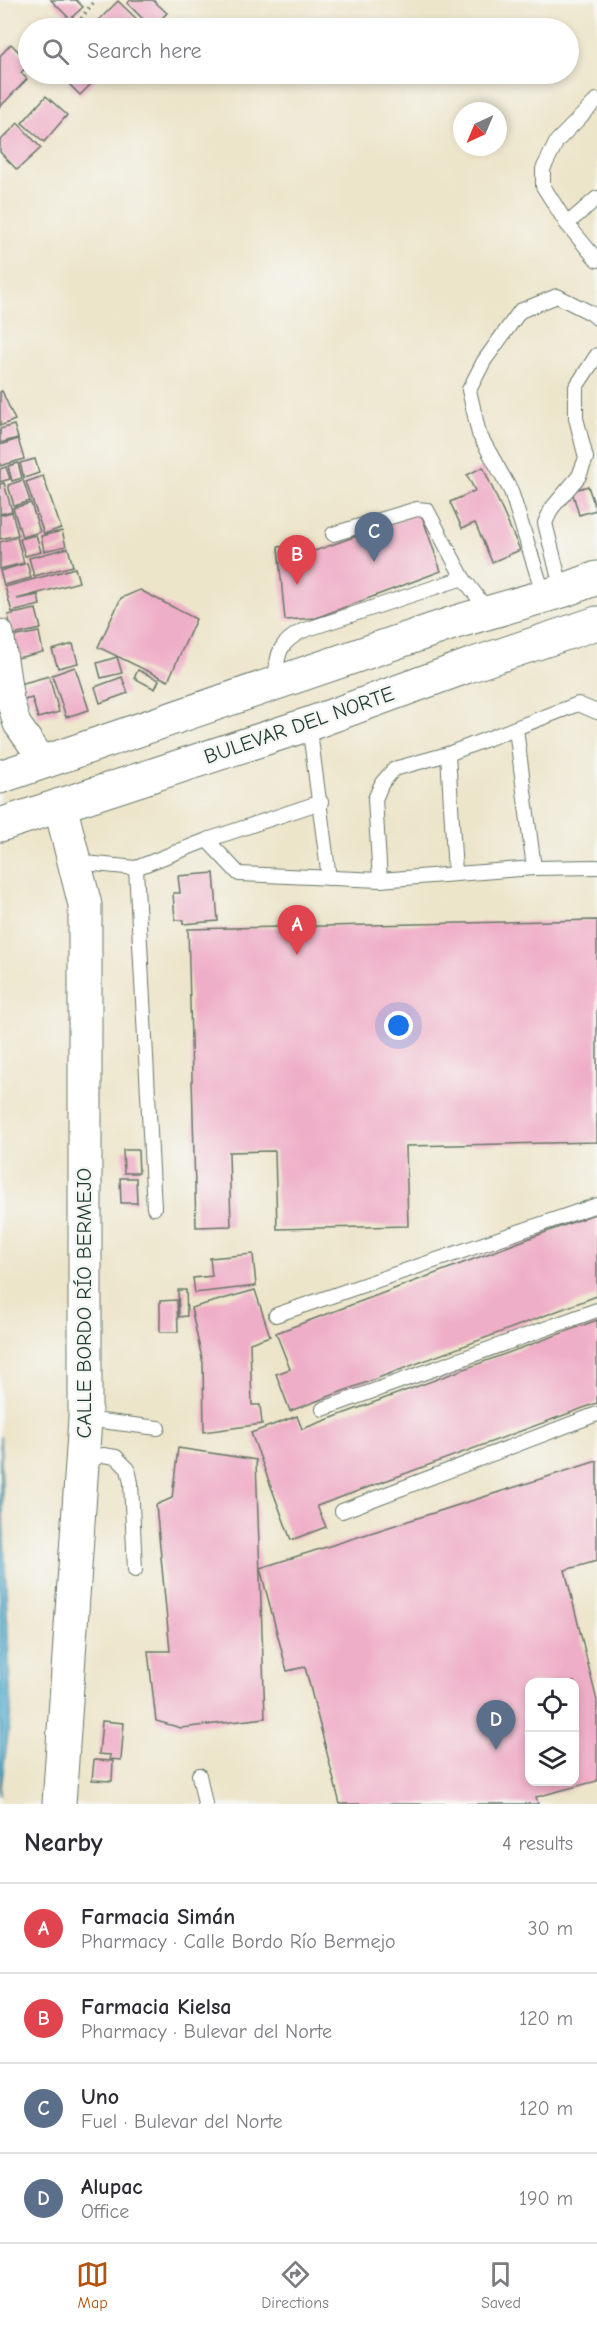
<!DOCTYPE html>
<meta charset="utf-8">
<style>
:root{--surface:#fff;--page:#f7f7f7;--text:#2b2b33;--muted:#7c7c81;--line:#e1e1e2;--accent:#b45309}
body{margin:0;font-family:"Comic Neue",sans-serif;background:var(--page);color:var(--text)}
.controls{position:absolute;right:18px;bottom:18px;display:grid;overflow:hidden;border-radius:12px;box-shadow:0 3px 9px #0003}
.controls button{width:54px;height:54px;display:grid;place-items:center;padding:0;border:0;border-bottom:2px solid var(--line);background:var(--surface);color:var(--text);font:30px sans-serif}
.compass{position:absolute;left:453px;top:102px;width:54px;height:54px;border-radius:50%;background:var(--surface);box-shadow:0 3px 9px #0003;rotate:224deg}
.you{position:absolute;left:399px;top:1026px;width:21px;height:21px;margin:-15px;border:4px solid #fff;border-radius:50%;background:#1a73e8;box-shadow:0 0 0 9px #1a73e833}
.badge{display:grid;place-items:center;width:39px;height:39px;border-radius:50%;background:var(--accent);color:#fff;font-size:20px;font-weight:700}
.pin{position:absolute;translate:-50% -50px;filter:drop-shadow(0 2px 3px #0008)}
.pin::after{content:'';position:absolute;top:32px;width:21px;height:18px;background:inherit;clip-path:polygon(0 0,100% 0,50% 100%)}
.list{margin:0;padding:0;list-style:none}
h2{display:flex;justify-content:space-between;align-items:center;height:78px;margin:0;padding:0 24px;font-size:26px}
h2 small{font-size:20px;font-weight:400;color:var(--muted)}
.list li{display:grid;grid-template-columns:39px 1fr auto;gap:18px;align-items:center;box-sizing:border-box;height:90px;padding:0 24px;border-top:2px solid var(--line)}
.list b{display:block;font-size:22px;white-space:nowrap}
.list p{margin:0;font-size:20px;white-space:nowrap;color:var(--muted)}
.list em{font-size:20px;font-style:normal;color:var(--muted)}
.icon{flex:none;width:33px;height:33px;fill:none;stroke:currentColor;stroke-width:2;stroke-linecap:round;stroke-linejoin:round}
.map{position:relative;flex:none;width:597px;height:1804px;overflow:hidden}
.search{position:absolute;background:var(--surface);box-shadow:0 3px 9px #0003;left:18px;right:18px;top:18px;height:66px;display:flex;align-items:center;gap:15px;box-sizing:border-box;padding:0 21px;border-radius:33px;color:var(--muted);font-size:22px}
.sheet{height:438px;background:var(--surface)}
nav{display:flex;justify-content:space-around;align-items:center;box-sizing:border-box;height:84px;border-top:2px solid var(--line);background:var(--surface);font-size:16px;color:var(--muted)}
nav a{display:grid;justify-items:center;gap:3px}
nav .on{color:var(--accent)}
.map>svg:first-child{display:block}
</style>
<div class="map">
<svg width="597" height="1804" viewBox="0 0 597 1804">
<rect width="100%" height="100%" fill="#f6f6f2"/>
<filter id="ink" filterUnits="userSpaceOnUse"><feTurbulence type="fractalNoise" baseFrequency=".0167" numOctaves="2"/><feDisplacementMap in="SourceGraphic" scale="12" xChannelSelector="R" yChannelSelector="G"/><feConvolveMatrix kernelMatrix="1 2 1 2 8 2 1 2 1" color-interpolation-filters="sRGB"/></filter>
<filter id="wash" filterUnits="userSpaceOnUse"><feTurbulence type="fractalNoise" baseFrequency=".008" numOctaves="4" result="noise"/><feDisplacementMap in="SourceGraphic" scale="24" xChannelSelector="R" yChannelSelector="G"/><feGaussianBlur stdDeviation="1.35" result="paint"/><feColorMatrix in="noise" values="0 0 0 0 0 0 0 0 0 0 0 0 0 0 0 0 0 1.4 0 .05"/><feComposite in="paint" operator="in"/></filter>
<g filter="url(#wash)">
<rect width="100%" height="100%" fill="#ede5ca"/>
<polygon fill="#51aacf" stroke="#387482" stroke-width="1.5" points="0,1436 11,1712 0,1796"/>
<g id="blocks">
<g fill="#efaec7" fill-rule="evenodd">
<polygon points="51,0 76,0 83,7 70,19"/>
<polygon points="131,0 153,0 167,13 152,28 127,3"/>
<polygon points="118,1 146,28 107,28 99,20"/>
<polygon points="11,44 28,61 28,65 21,73 27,79 0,107 0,56"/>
<polygon points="75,74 93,74 97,78 80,95 67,82"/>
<polygon points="46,96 67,115 44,142 22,123"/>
<polygon points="18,123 41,148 17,170 0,152 0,141"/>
<polygon points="2,391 15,420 0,426 0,392"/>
<polygon points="14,425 18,438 0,443 0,429"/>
<polygon points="18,439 24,459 0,466 0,445"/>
<polygon points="35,459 39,473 24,478 20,463"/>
<polygon points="18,463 22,478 12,481 8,466"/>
<polygon points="6,467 10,479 0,482 0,469"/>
<polygon points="483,467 520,550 492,562 475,523 462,528 450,502 475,491 467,475"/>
<polygon points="43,476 61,528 44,534 26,482"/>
<polygon points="23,480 30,501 14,506 8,485"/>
<polygon points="4,483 12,511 0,514 0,484"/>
<polygon points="588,486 596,510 579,515 572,491"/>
<polygon points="31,503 40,532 22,537 13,508"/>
<polygon points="12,512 18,535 0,539 0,515"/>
<polygon points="421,513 441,571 316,618 285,620 278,547 308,544 309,553"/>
<polygon points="62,531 66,546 44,551 41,536"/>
<polygon points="36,535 41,552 25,556 20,539"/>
<polygon points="17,537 24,563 0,569 0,542"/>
<polygon points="68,548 73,566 34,576 29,558"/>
<polygon points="27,563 31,578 4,585 0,571"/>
<polygon points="75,568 79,582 17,599 38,595 40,605 12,612 5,587"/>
<polygon points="140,590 196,619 168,681 98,647 121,598"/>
<polygon points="36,609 41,629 13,635 8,615"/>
<polygon points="39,632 43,652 17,658 13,637"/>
<polygon points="73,644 78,663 58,668 52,650"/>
<polygon points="117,657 122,673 101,678 97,663"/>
<polygon points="75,667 89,710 66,717 52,675"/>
<polygon points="138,670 159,680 155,689 134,678"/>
<polygon points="49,676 59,712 38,718 32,698 24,700 20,684"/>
<polygon points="122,677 128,693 100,703 95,687"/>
<polygon points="214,873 218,921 183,924 183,920 175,920 173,893 180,893 178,876"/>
<polygon points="597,920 597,1142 406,1146 408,1226 277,1229 275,1151 229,1152 231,1226 196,1227 188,929"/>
<polygon points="123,1150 138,1150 139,1173 124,1173"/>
<polygon points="120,1178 136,1178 137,1203 121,1203"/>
<polygon points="597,1213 597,1296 290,1411 276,1374 290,1369 276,1333"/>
<polygon points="253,1254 256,1286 195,1293 193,1278 212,1276 210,1258"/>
<polygon points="178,1290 186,1290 187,1316 179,1317"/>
<polygon points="255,1290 270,1336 250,1343 252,1405 260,1405 262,1424 204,1432 203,1363 191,1308"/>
<polygon points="177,1300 178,1332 160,1332 160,1301"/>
<polygon points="597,1320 597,1403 317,1506 326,1527 291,1540 251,1433 297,1416 302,1429"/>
<polygon points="178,1448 256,1460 265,1718 181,1728 156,1721 148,1651 170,1651 156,1505 172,1498"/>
<path d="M597 1461V1561L565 1570 597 1701V1781L536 1797 538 1804H340L305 1667 287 1671 260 1568ZM530 1682H574V1782H530Z"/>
<polygon points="102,1721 124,1723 121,1760 110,1759 110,1755 99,1754"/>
<polygon points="94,1760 113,1761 112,1781 92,1780"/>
</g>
</g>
</g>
<g filter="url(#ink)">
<use href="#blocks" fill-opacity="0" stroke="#677868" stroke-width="1.5"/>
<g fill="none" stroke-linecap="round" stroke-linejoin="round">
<g stroke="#677868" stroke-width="16">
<g id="service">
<polyline points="597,100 557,141 543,169 543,186 567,224 597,260"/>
<polyline points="567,224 597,198"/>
<polyline points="333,534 417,509 427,510 463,578 489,612"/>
<polyline points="562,591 545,523 552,508 579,476 586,458 576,418 576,387 597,355"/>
<polyline points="544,596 511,491 479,434 469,390 484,361 520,311 557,296 591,313 597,318"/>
<path d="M275 682C278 655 276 645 302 631L463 578"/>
<polyline points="309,724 329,878"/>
<polyline points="516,729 534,868"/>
<polyline points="448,754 455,873"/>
<polyline points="207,840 239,874 380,880 534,868 597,867"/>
<polyline points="75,862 136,868 207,840 321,802"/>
<polyline points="136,868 154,1208"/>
<polyline points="380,880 375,799 382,783 394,769 448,754 578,704 597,712"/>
<polyline points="276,1315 597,1205"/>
<polyline points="323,1409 597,1310"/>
<polyline points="85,1419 158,1428"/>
<polyline points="83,1464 103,1455 116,1457 128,1469 131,1483 135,1570"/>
<polyline points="342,1511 597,1414"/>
<polyline points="199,1775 205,1804"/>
</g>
</g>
<g stroke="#677868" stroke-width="29">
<polyline id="minor" points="0,633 10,700 17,724 44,762"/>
</g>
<g stroke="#677868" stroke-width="35">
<polyline id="secondary" points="59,1804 85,1419 85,905 60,805"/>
</g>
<g stroke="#677868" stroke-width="35">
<g id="trunk">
<polyline points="0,777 456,622 562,591 597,578"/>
<polyline points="0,825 309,724 468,666 597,623"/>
</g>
</g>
<polyline stroke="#677868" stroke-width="4" stroke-dasharray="1.5 4.5" stroke-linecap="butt" points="74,28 95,0"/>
<use href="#service" stroke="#fff" stroke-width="14"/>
<use href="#minor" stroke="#fff" stroke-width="27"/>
<use href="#secondary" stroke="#fff" stroke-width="33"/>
<use href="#trunk" stroke="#fff" stroke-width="33"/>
</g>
</g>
<g text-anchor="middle" stroke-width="5" stroke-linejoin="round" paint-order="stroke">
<g font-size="21" fill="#1f3d34" stroke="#f6f6f2">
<text transform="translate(299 725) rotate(-19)" y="7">BULEVAR DEL NORTE</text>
<text transform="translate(84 1303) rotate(-90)" y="7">CALLE BORDO RÍO BERMEJO</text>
</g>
</g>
</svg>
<div class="controls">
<button><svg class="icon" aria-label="locate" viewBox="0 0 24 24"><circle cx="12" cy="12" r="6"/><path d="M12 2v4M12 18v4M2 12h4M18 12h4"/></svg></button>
<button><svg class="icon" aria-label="layers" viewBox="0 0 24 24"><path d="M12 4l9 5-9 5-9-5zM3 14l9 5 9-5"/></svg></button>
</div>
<svg class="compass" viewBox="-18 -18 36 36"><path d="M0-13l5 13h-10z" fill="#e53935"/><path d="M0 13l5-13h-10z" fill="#7c7c81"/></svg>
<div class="you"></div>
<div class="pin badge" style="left:297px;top:955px;background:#e0444e">A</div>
<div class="pin badge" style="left:297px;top:585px;background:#e0444e">B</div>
<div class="pin badge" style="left:374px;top:562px;background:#5c6f8a">C</div>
<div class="pin badge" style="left:496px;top:1750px;background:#5c6f8a">D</div>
<div class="search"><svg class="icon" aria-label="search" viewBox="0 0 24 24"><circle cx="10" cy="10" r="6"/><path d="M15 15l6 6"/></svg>Search here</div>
</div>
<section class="sheet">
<h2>Nearby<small>4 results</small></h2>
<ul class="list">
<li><span class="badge" style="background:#e0444e">A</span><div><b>Farmacia Simán</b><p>Pharmacy · Calle Bordo Río Bermejo</p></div><em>30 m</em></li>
<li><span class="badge" style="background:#e0444e">B</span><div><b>Farmacia Kielsa</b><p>Pharmacy · Bulevar del Norte</p></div><em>120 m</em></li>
<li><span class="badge" style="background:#5c6f8a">C</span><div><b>Uno</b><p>Fuel · Bulevar del Norte</p></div><em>120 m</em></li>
<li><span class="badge" style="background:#5c6f8a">D</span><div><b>Alupac</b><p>Office</p></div><em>190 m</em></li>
</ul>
</section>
<nav>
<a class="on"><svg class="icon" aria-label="map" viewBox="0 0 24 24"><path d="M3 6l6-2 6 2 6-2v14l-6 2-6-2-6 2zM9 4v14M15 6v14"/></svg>Map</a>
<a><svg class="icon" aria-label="directions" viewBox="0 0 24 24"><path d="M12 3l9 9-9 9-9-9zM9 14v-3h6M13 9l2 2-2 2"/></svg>Directions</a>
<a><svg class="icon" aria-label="saved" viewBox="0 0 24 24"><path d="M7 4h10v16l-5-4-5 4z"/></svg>Saved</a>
</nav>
